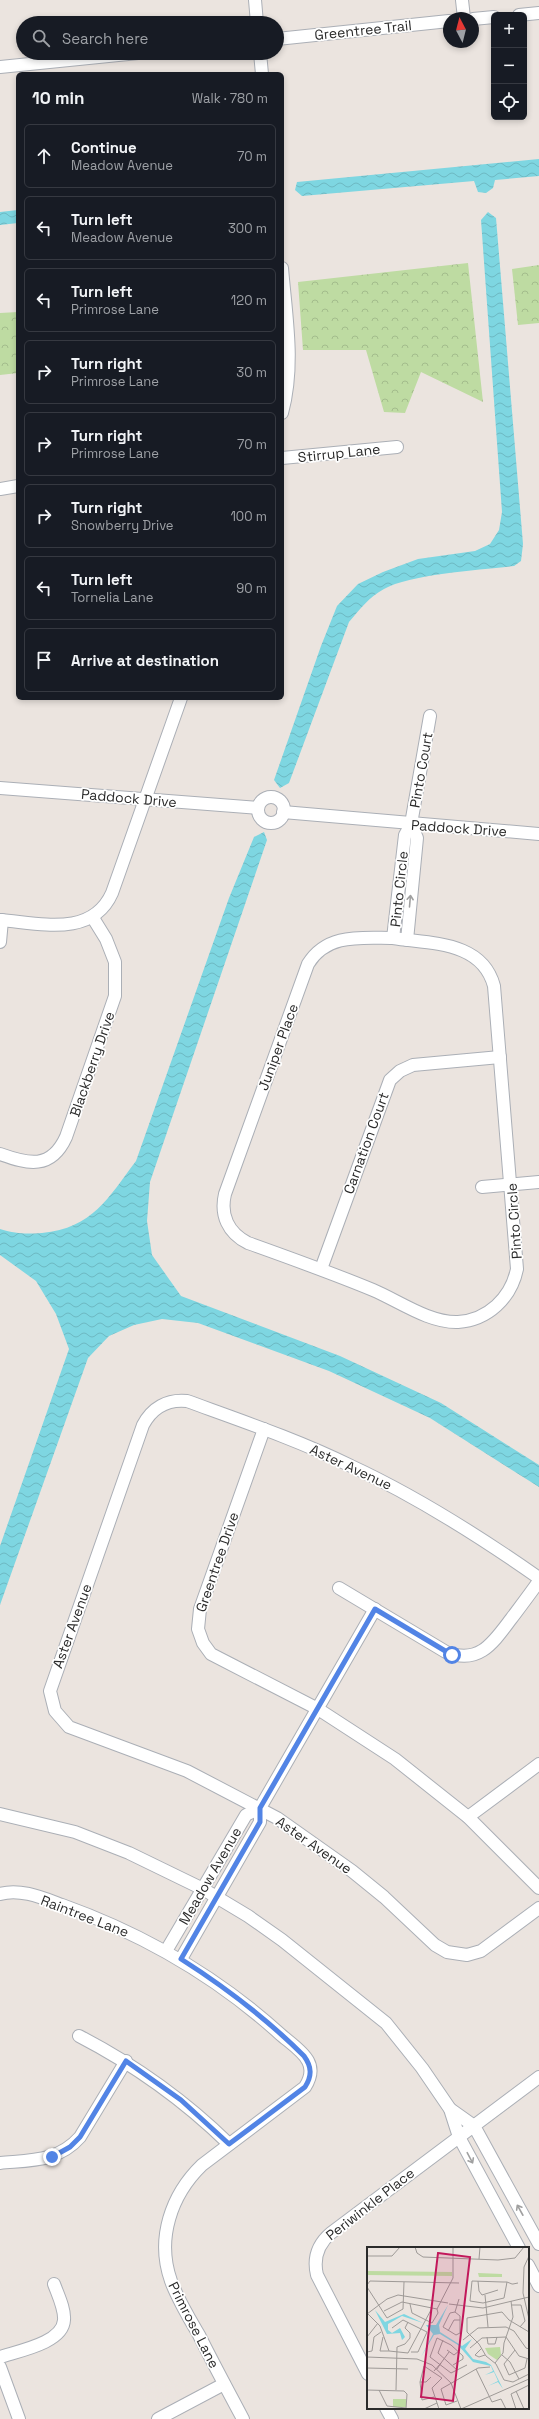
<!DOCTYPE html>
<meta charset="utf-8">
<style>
:root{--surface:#171b24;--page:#20242c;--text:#f1f3f6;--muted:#9ea1a6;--line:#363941}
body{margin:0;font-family:"Space Grotesk",sans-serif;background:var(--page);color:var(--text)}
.controls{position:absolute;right:12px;top:12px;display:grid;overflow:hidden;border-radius:6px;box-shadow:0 2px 6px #0003}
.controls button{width:36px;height:36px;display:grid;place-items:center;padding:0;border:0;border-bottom:1px solid var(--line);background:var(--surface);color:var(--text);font:20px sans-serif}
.compass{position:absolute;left:443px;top:12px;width:36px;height:36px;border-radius:50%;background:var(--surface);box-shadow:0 2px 6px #0003;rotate:353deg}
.stop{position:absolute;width:12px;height:12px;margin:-9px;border:3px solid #5284e5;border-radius:50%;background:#fff}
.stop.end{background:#5284e5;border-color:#fff;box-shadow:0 1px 4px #0008}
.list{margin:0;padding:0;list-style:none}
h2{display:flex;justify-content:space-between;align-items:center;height:52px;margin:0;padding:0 16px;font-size:17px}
h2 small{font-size:13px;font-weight:400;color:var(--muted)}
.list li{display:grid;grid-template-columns:26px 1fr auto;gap:12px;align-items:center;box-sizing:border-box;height:64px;margin:0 8px 8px;padding:0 8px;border:1px solid var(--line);border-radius:6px}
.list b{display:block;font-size:15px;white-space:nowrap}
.list p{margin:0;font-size:13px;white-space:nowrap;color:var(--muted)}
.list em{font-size:13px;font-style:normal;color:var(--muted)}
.icon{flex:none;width:22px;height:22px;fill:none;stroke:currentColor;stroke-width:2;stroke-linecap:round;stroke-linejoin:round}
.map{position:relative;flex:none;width:539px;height:2419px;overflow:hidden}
.search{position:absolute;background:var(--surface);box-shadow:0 2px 6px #0003;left:16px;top:16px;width:268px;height:44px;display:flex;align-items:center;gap:10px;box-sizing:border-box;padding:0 14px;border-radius:22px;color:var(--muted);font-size:15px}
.panel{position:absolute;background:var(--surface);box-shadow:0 2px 6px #0003;left:16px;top:72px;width:268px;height:628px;border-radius:6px}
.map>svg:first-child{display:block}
</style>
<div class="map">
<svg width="539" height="2419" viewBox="0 0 539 2419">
<defs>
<pattern id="forest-crowns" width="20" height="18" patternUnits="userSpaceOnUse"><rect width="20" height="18" fill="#bedba2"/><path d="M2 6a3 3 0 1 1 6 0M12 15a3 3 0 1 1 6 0" fill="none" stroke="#a3bc8c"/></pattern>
<pattern id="water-waves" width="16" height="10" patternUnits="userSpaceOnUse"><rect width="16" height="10" fill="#7ed6e1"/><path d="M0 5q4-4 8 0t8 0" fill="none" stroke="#6db8c1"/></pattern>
</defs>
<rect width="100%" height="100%" fill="#ebe4df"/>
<g fill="url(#forest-crowns)">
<polygon points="468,263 483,402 421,372 405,413 384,412 366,350 303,350 298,282"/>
<polygon points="539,265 539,323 518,325 512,269"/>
<polygon points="18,312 18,373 0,375 0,313"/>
</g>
<g fill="url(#water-waves)">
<polygon points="539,159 539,176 495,180 493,188 486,193 478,192 474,181 302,196 295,190 297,182"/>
<polygon points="18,210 18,223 0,225 0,212"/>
<path d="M488 212 496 218 523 544 521 561 514 566C482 570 410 574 384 589 369 597 360 609 349 622L289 783 280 788 274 780 321 646 337 606 358 584 383 572 418 559 475 551 490 544 499 530 502 512 481 220Z"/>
<path d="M264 832 267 840 150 1182 147 1221 152 1255 181 1296 340 1356 441 1403 539 1465V1487L430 1418 329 1371 198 1323 162 1319 134 1325 109 1336 88 1358 0 1605V1546L69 1349 56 1314 36 1281 0 1255V1229C17 1234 25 1234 42 1233 93 1228 108 1198 136 1161L229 898 254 837Z"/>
</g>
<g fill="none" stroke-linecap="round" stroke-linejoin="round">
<g stroke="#abafb6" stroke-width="14">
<g id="minor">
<polyline points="255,0 257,23"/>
<polyline points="462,0 464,18"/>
<polyline points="519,15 539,13"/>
<polyline points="473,19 494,17"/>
<polyline points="277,39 449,21"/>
<polyline points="260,53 262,74"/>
<polyline points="0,67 138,53"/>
<path d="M282 268C286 317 295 365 282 413"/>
<polyline points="282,458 397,447"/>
<polyline points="0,489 18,486"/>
<polyline points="0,788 258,808"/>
<circle cx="271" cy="810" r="13"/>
<polyline points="283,812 539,834"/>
<path d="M0 920C39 923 92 938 112 893L181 698"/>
<path d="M393 938C431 944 482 941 494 986L517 1269C511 1298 488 1320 458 1322 429 1323 399 1301 373 1290 332 1273 290 1258 248 1243 228 1233 220 1215 225 1194L308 964C327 933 361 938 393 938Z"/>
<polyline points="393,938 405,835 411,824 430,716"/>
<polyline points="407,940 417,838 411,824"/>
<polyline points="0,942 2,920"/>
<path d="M0 1154C28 1164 51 1170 66 1137L115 996V962L106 939 93 918"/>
<polyline points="482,1187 539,1182"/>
<polyline points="321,1269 390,1080 400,1071 413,1065 500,1057"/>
<polyline points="264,1429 200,1609 198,1629 203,1643 211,1654 318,1709 395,1759 468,1817 539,1888"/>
<path d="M539 1578C479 1536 418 1497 351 1466 298 1440 242 1421 187 1401 167 1399 152 1408 143 1425L50 1691 55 1711 69 1727 187 1771 277 1818 352 1871 384 1897 435 1945 447 1952 467 1955 481 1951 539 1908"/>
<path d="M339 1588 446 1652C479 1665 493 1643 511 1619 520 1607 530 1594 539 1581"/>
<polyline points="260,1808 375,1609"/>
<polyline points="0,1814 75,1832 129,1853 203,1889 248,1916 282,1940 386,2023 422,2068 450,2109 459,2137 519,2248"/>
<polyline points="468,1817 539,1764"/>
<path d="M0 1894C20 1888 43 1898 62 1905 143 1934 216 1976 280 2034 289 2042 303 2051 308 2061 313 2070 310 2079 305 2087L202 2165C171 2195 156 2239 171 2281 178 2300 189 2318 199 2335 213 2363 228 2391 243 2419"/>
<polyline points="166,1951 246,1815 260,1808 260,1822 181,1959"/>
<path d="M79 2036C135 2065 184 2100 229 2144"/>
<polyline points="450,2109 474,2126 539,2244"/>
<path d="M0 2163C30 2160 58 2162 80 2137L126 2061"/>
<polyline points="528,2265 539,2286"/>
<path d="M0 2357C18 2351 63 2343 64 2320 65 2309 58 2295 54 2284"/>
<polyline points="0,2367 19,2419"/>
<path d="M368 2374 317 2275C313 2258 318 2244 331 2233L539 2077"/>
<polyline points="386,2408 392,2419"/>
<polyline points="158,2419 224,2384"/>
</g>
</g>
<use href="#minor" stroke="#fff" stroke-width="12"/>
</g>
<defs><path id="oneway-shaft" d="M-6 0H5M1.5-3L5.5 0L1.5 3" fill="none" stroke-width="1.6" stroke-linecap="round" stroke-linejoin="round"/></defs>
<g stroke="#a0a0a0">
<use href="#oneway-shaft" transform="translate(410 901) rotate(-85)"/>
<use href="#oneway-shaft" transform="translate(470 2158) rotate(62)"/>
<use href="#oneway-shaft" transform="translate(520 2210) rotate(-119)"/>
</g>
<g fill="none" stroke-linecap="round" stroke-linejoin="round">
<path stroke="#5284e5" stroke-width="5" d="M52 2157 70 2147 80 2137 126 2061 181 2100 229 2144 305 2087C312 2076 312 2067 304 2056 267 2019 225 1987 181 1959L260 1822V1808L375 1609 452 1655"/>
</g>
<g text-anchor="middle" stroke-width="3.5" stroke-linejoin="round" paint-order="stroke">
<g font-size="14" fill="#2b2b2b" stroke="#fff">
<text transform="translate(363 30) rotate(-6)" y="5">Greentree Trail</text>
<text transform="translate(339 453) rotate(-6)" y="5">Stirrup Lane</text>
<text transform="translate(421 770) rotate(-80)" y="5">Pinto Court</text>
<text transform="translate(129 798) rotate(5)" y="5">Paddock Drive</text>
<text transform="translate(459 828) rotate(4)" y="5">Paddock Drive</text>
<text transform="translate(399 889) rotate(-84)" y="5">Pinto Circle</text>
<text transform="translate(278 1047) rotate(-70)" y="5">Juniper Place</text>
<text transform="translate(92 1064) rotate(-71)" y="5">Blackberry Drive</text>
<text transform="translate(366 1143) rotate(-70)" y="5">Carnation Court</text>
<text transform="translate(514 1221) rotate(-94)" y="5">Pinto Circle</text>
<text transform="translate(351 1467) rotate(25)" y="5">Aster Avenue</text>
<text transform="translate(217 1562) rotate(-71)" y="5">Greentree Drive</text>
<text transform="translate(72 1626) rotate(-70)" y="5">Aster Avenue</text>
<text transform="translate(314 1845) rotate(35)" y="5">Aster Avenue</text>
<text transform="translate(210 1876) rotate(-60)" y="5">Meadow Avenue</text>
<text transform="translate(85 1916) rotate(21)" y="5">Raintree Lane</text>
<text transform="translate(370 2204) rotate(-38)" y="5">Periwinkle Place</text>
<text transform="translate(194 2325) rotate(63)" y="5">Primrose Lane</text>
</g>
</g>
<g transform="translate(367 2247)">
<rect width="162" height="162" fill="#ebe4df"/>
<path d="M133 100 134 108 130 113 121 107 118 101Z" fill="#bedba2"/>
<path d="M0 24 85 25V29L0 28ZM111 26 135 27V30H112ZM26 152H39V160H26Z" fill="#bedba2"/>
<path d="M81 58 72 78 73 85 95 99 105 92 98 102 106 112 119 115 124 118 136 142 131 135 121 139 131 134 127 125 118 128 126 124 124 119 106 115 91 98 73 87 67 88 54 110 66 87 59 78H69ZM8 63 18 75 37 67 56 76 35 69 21 77V83L25 86 33 81 38 90 35 93 33 86 20 87Z" fill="#7ed6e1"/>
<path fill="none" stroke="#9e9a97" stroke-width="1" d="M48 0 50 6 56 10 131 13 148 11 157 0M0 9H25L33 0M162 9 157 20 156 46 162 72M112 12 113 0M111 34 112 44 115 48 131 43M140 35 137 51 116 56 103 54 105 34 136 35H140L145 37H146L151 36M0 38 3 34 92 36M0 40 20 71 36 62 37 35M118 48 121 80M43 57 45 66 65 76 71 66 70 62M82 57 116 61 162 50M145 58H154L158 74 153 80M70 62 86 31V0M17 64 35 55 70 62M88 65 93 69V86L89 88 76 80 83 66ZM88 65 92 52M0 66 13 79 22 104 41 106 65 61M0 67 20 52 31 48 81 56M25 81 36 73 60 85 51 105H44M81 84 87 73H93M162 85 142 73 135 65 100 71V85L112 97 119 109 129 117 137 133 146 135 162 127M0 90 11 76M16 90 13 104H22M120 90 121 97H128L130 90M76 93 71 106 90 123M96 93 111 81 139 80 147 84 159 101 162 102M103 101 115 91 139 90 152 109 162 112M115 101 108 108 112 110 118 108M80 103 87 108 92 104M148 103 137 117 142 128 158 121 160 112M0 105 5 104 7 90 14 85M135 108 143 115 152 132M0 110 50 112 65 118 84 136 94 162M74 116 82 105M128 116 136 106 137 96 146 70 144 54M86 118 96 112V109L84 98 70 91 63 110 84 126 100 118M0 121 41 122M109 122 125 155M67 124 74 116 70 122M53 135H59L64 130M0 143 37 144 40 147 39 162M12 143 20 159 39 161M29 143 30 100 38 97 43 91V86L38 81 41 75M149 144 157 162M67 150 55 153 53 135 57 119 75 131 65 141 72 162M90 154 79 158 74 142 111 121 123 120M125 155 134 152 139 162M57 162 70 156M94 162 162 132M149 162 144 147 162 138"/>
<path fill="#c2185b" fill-opacity="0.15" stroke="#c2185b" stroke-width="2" d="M71 6 103 10 86 154 54 150Z"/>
<rect width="162" height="162" fill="none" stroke="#2b2b2b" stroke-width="2"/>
</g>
</svg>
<div class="controls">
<button>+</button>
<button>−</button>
<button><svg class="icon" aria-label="locate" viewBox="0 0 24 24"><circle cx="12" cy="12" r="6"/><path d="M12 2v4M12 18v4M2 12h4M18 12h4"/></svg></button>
</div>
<svg class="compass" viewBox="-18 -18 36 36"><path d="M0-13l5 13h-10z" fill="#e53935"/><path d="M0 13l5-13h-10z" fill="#9ea1a6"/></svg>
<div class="stop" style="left:452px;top:1655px"></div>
<div class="stop end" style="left:52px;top:2157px"></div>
<div class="search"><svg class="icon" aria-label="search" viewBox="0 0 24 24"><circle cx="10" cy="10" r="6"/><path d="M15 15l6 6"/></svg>Search here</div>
<section class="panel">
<h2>10 min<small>Walk · 780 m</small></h2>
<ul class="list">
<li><svg class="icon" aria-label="ahead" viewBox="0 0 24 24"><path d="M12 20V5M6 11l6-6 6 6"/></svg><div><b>Continue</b><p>Meadow Avenue</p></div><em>70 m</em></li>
<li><svg class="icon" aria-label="left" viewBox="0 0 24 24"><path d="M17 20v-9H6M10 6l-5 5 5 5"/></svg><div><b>Turn left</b><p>Meadow Avenue</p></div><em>300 m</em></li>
<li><svg class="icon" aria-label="left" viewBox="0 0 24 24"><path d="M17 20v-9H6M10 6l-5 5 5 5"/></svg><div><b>Turn left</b><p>Primrose Lane</p></div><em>120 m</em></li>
<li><svg class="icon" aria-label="right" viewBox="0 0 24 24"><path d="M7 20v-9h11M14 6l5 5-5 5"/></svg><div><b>Turn right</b><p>Primrose Lane</p></div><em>30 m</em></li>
<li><svg class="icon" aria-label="right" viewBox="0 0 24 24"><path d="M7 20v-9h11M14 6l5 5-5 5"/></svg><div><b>Turn right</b><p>Primrose Lane</p></div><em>70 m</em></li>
<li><svg class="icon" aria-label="right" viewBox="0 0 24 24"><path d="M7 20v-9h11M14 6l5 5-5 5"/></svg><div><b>Turn right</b><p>Snowberry Drive</p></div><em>100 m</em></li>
<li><svg class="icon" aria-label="left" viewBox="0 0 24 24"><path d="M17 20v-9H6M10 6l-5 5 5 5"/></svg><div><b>Turn left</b><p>Tornelia Lane</p></div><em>90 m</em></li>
<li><svg class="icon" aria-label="arrive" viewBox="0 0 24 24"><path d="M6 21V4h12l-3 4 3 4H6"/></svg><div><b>Arrive at destination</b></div></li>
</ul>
</section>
</div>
